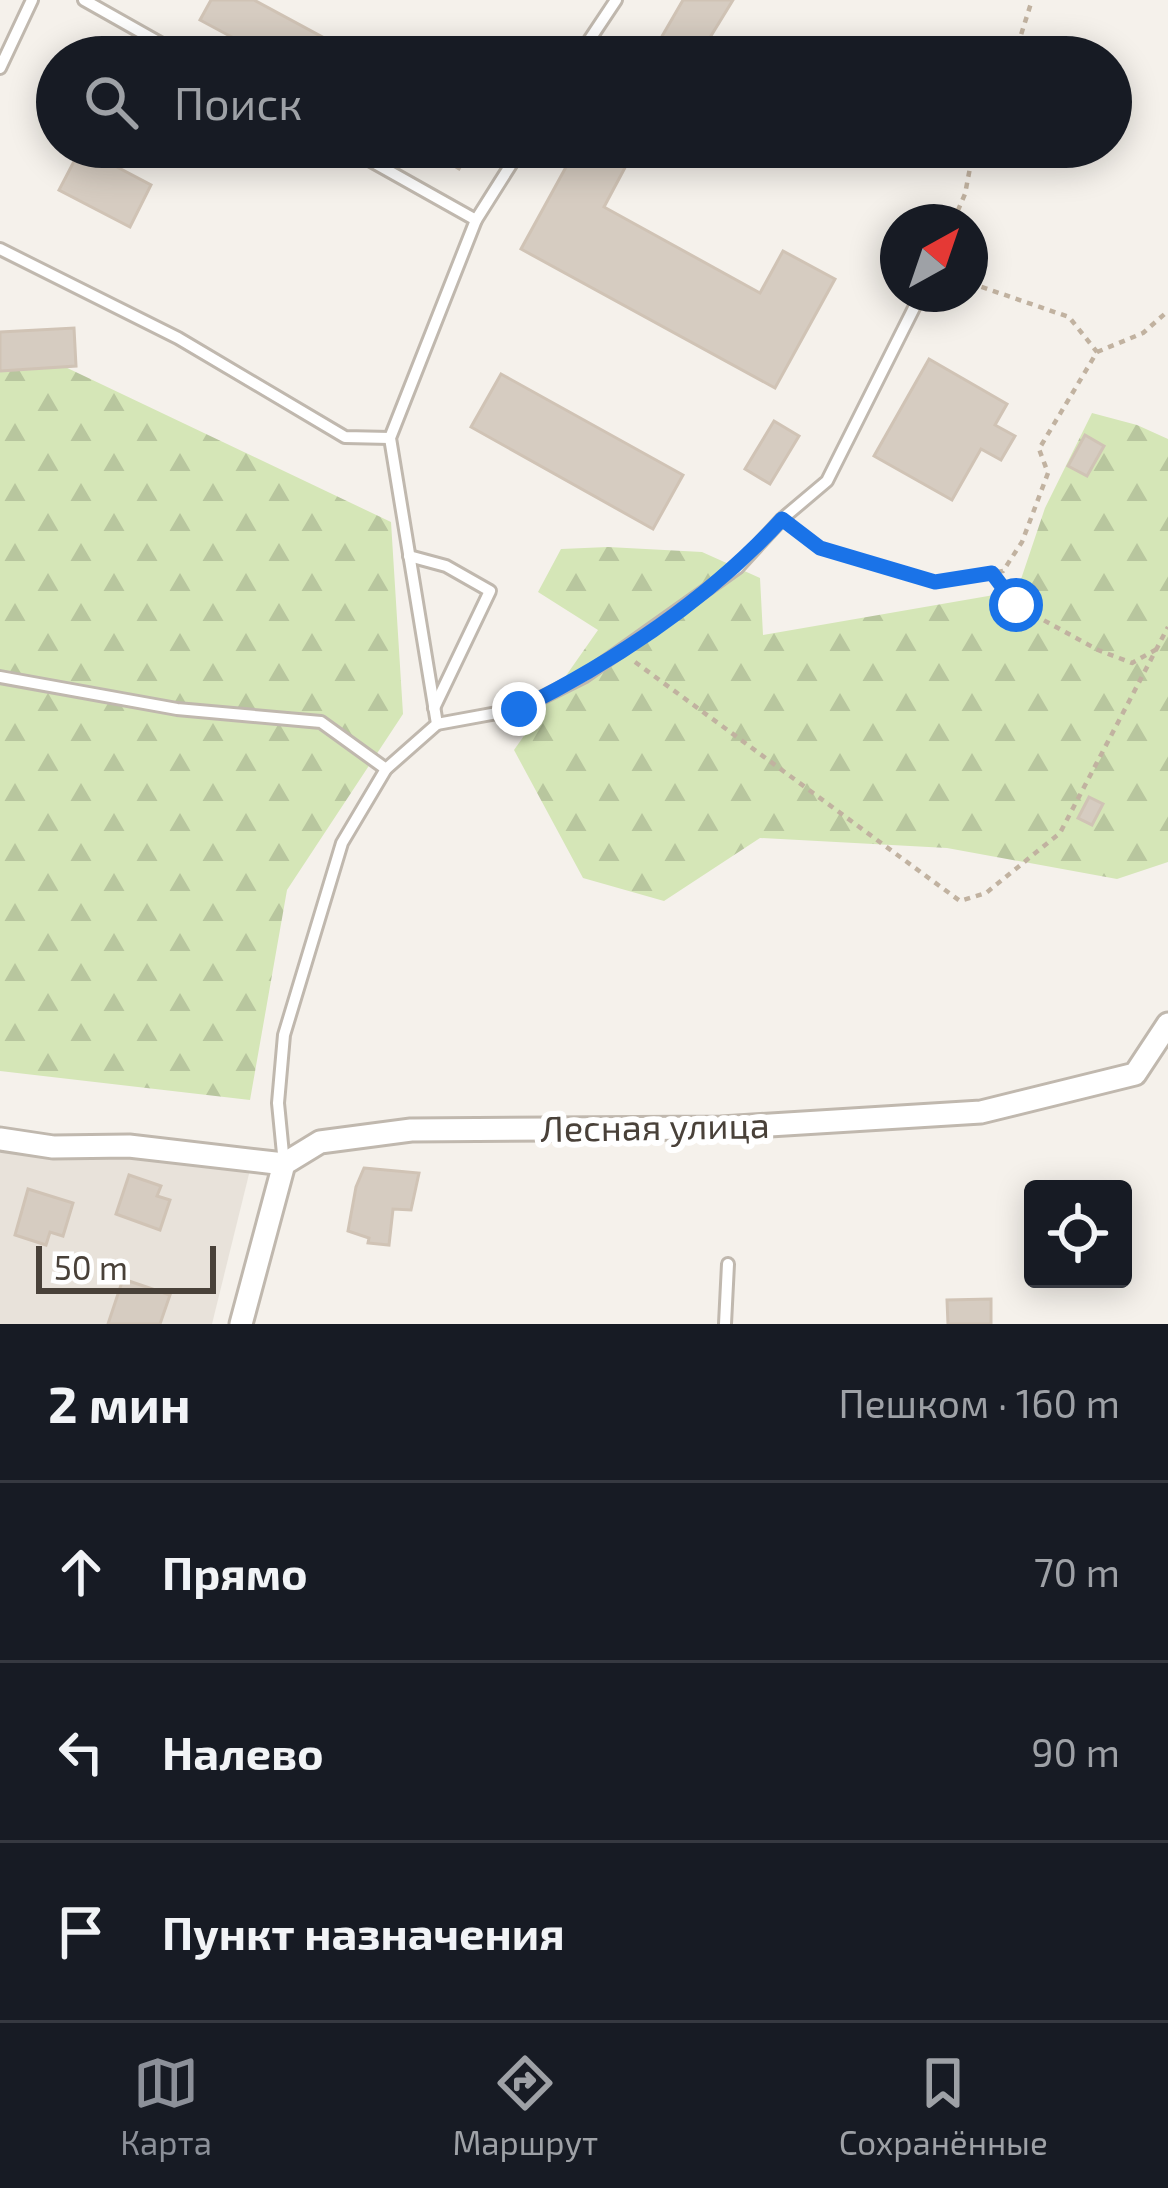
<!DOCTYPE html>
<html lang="ru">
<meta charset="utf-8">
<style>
:root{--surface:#171b24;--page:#20242c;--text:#f1f3f6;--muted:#9ea1a6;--line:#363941;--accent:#8c9099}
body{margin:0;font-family:"Exo 2",sans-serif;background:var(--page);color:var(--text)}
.controls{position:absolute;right:36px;bottom:36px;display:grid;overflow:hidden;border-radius:12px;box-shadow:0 6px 30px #0003}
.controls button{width:108px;height:108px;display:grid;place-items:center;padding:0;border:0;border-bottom:3px solid var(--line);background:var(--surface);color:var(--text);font:60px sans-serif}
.compass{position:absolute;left:880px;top:204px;width:108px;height:108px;border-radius:50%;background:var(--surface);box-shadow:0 6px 30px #0003;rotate:40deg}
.scale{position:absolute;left:36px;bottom:30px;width:180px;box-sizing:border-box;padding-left:12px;border:6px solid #494139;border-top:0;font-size:33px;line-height:42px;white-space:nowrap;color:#494139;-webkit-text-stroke:9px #fff;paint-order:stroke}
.stop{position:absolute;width:36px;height:36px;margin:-27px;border:9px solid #1a73e8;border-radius:50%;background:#fff}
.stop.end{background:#1a73e8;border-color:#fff;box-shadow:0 3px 12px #0008}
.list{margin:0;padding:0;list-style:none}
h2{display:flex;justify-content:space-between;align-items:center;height:156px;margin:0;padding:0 48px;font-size:51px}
h2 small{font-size:39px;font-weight:400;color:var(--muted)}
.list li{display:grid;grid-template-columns:78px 1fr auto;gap:36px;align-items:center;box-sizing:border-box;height:180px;padding:0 48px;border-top:3px solid var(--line)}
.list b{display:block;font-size:45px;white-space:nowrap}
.list em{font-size:39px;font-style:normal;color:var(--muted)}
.icon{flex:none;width:66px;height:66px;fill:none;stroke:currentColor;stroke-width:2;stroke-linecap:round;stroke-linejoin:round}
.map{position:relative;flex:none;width:1168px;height:1324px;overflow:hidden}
.search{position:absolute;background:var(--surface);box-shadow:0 6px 30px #0003;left:36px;right:36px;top:36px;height:132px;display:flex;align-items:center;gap:30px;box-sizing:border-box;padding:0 42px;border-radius:66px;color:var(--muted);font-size:45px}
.sheet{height:696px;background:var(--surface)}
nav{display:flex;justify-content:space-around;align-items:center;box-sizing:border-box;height:168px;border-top:3px solid var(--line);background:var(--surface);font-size:33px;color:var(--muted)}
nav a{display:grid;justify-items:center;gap:6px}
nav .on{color:var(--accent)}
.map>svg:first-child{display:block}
</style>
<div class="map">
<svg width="1168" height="1324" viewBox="0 0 1168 1324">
<defs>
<pattern id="forest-firs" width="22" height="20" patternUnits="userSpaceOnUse" patternTransform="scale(3)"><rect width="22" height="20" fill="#d5e6b7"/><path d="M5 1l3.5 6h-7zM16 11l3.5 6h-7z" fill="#b8c69e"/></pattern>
</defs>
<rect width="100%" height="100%" fill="#f5f1eb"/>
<polygon fill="#e8e2da" points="0,1146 127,1152 250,1170 212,1324 0,1324"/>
<g fill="url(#forest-firs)">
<polygon points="0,336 391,522 403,714 287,890 250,1100 0,1071"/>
<polygon points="1092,413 1137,425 1168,439 1168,862 1117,879 947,848 760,838 664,901 583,878 514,750 598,630 538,592 561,549 608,547 702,552 760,578 763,635 1017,591 1045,508"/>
</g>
<g fill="#d6ccc1" stroke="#d0c3b5" stroke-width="3">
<polygon points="211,0 254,0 326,39 317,57 269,57 200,20"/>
<polygon points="683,0 733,0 698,57 650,57"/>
<polygon points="423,147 472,147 459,169"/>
<polygon points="577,147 605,147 629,160 604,207 760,293 783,251 835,279 775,388 521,249"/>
<polygon points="81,148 151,185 130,227 59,190"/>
<polygon points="74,328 76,366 0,371 0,332"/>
<polygon points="929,359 1007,404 995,425 1015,436 1001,460 981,449 952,500 874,456"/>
<polygon points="501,374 683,475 653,529 471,427"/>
<polygon points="774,421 799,436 770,484 745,469"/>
<polygon points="1085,435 1104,446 1087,476 1068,466"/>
<polygon points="1089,797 1103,804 1092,825 1078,818"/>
<polygon points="364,1168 419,1173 411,1210 393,1209 389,1245 368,1243 369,1238 348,1231 356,1187"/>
<polygon points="129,1175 161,1186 157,1196 170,1200 160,1230 116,1214"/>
<polygon points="28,1189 73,1203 63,1236 50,1232 46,1245 15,1235"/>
<polygon points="123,1279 170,1295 160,1324 108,1324"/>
<polygon points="991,1299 991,1324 948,1324 947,1300"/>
</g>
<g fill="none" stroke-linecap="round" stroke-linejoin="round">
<g stroke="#c0b8ae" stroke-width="16">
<g id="lane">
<polyline points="84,0 185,57"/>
<polyline points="578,57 616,0"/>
<polyline points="0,68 32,0"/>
<polyline points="346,147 476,220"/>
<polyline points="0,249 178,338 345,437 390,438"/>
<polyline points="409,556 446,566 490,591 434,708"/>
<polyline points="0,677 177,709 321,722 386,769"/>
<polyline points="437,724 519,709 585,676 737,568 782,519 827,481 921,294"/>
<polyline points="284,1164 278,1103 284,1035 342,843 386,769 437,724 390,438 476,220 522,147"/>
<polyline points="725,1324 728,1264"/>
</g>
</g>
<g stroke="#c0b8ae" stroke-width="27">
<g id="street">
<polyline points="0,1139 53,1147 129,1146 284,1164"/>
<polyline points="241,1324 284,1164 320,1142 411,1130 721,1128 981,1112 1135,1074 1168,1024"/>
</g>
</g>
<g stroke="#c1b2a0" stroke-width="4.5" stroke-dasharray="6 6" stroke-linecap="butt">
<polyline points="1014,57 1032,0"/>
<polyline points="953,222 965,194 974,147"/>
<polyline points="1097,352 1143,333 1168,311"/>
<polyline points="794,528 820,548 935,582 1003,571 1022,542 1048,473 1039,449 1097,352 1069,317 970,283"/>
<polyline points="992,573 1016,605 1098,650 1132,663 1157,649"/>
<polyline points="635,662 960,901 986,893 1060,833 1168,627"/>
</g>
<use href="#lane" stroke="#fff" stroke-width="10"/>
<use href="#street" stroke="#fff" stroke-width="21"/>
</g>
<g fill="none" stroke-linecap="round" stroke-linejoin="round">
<path stroke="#1a73e8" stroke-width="15" d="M519 709C617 660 708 600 782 519L820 548 935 582 992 573 1016 605"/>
</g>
<g text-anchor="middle" stroke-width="12" stroke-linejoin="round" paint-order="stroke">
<g font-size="36" fill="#494139" stroke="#fff">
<text transform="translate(655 1127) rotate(-1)" y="13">Лесная улица</text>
</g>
</g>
</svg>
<div class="controls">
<button><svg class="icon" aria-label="locate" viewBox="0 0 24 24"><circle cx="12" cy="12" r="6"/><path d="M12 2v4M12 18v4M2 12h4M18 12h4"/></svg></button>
</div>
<svg class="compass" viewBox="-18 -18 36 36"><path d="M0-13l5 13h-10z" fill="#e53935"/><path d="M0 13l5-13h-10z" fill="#9ea1a6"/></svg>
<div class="scale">50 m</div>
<div class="stop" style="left:1016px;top:605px"></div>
<div class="stop end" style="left:519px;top:709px"></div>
<div class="search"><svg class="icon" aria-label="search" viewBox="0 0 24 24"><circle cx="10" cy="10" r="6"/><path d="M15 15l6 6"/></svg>Поиск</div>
</div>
<section class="sheet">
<h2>2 мин<small>Пешком · 160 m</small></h2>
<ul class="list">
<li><svg class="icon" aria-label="ahead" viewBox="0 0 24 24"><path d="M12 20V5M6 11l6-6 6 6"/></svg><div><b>Прямо</b></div><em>70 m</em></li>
<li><svg class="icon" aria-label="left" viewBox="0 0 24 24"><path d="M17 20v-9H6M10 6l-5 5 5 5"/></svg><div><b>Налево</b></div><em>90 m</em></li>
<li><svg class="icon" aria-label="arrive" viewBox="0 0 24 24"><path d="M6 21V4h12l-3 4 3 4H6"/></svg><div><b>Пункт назначения</b></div></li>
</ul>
</section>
<nav>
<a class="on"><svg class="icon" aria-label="map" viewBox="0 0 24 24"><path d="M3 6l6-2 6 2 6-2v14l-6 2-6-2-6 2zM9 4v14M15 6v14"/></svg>Карта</a>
<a><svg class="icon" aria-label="directions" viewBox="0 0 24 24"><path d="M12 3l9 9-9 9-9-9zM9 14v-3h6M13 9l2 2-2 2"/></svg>Маршрут</a>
<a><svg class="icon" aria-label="saved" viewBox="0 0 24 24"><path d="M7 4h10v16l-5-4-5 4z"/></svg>Сохранённые</a>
</nav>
